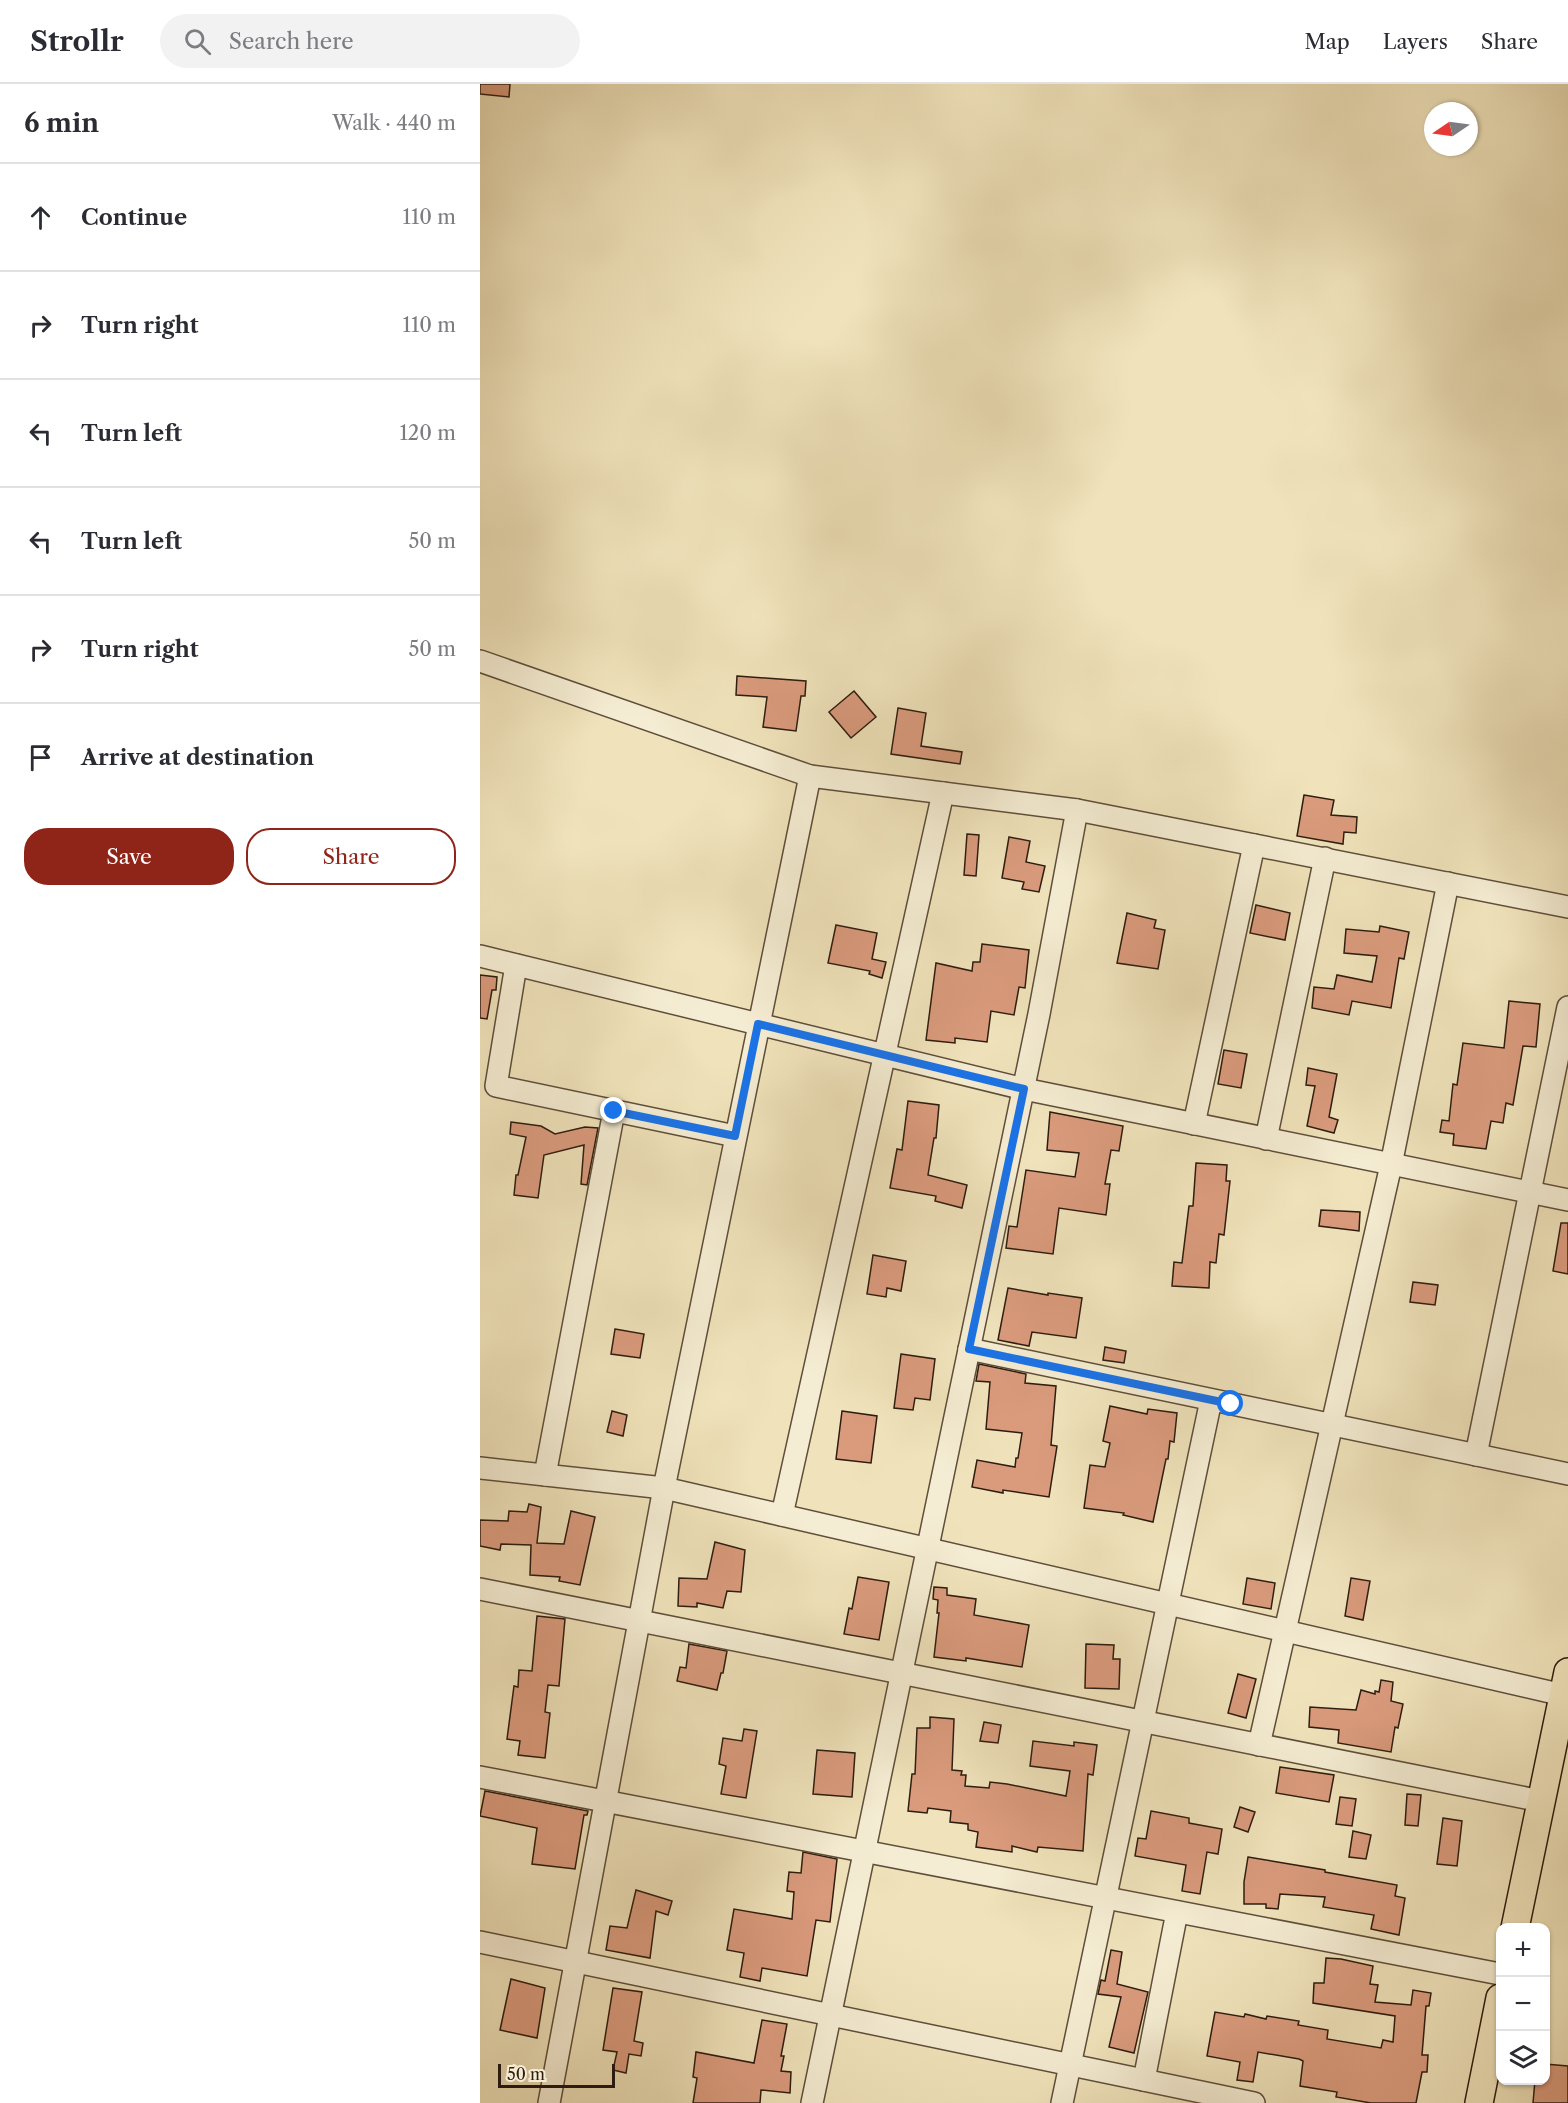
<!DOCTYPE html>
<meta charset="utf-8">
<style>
:root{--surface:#fff;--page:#f2f2f3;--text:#2b2b33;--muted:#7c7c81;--line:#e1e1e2;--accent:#8f2418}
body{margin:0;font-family:"Libre Caslon Text",serif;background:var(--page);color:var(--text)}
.controls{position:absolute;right:18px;bottom:18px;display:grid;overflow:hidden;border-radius:12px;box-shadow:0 2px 4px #0004}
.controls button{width:54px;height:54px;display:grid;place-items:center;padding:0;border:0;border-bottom:2px solid var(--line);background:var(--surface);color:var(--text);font:30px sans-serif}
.compass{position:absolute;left:944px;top:18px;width:54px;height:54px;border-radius:50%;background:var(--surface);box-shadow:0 2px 4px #0004;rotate:257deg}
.scale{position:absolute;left:18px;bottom:15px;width:117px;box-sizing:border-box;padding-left:6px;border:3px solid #2d1c0f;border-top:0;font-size:16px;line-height:21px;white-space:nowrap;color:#2d1c0f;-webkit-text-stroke:4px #f5edd3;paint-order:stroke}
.stop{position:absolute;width:18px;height:18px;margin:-14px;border:4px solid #1a73e8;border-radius:50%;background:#fff}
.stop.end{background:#1a73e8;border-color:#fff;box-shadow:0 2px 6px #0008}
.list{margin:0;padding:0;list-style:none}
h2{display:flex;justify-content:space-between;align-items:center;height:78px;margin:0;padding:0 24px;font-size:26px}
h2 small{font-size:20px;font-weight:400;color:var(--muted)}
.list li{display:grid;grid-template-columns:39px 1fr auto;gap:18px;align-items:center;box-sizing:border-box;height:108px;padding:0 24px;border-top:2px solid var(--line)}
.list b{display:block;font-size:22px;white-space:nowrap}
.list em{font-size:20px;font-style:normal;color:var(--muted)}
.actions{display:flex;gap:12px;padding:18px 24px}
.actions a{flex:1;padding:14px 0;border:2px solid var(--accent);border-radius:24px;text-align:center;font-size:21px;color:var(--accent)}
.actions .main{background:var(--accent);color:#fff}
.icon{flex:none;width:33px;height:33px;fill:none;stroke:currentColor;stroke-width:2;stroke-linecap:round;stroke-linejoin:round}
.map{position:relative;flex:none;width:1088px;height:2019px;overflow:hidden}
header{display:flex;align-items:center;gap:36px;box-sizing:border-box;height:84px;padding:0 30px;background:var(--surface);border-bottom:2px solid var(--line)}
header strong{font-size:28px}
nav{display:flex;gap:33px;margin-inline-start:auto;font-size:21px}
.search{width:420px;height:54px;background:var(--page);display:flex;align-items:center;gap:15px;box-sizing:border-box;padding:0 21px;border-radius:33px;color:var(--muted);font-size:22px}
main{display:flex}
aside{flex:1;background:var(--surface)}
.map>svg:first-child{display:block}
</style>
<header>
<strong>Strollr</strong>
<div class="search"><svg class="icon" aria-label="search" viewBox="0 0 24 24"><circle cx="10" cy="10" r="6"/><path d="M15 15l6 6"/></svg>Search here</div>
<nav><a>Map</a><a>Layers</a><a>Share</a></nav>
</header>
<main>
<aside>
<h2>6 min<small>Walk · 440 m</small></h2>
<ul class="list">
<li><svg class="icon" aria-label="ahead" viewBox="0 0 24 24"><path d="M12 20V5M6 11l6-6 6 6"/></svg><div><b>Continue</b></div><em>110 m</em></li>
<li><svg class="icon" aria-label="right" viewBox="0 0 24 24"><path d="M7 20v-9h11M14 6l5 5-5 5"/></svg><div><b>Turn right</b></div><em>110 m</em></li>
<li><svg class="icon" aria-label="left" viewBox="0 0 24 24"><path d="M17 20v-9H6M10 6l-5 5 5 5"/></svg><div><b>Turn left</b></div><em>120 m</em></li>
<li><svg class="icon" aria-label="left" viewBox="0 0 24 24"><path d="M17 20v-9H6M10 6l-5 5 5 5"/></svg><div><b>Turn left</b></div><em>50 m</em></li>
<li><svg class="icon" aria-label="right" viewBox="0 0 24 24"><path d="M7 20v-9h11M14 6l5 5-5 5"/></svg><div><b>Turn right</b></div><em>50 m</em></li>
<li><svg class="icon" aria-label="arrive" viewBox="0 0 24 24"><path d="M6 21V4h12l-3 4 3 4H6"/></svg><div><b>Arrive at destination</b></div></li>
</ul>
<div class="actions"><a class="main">Save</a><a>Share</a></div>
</aside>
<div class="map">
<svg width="1088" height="2019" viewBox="0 0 1088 2019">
<rect width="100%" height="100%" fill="#f0e3bb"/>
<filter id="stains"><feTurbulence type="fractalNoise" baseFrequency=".00333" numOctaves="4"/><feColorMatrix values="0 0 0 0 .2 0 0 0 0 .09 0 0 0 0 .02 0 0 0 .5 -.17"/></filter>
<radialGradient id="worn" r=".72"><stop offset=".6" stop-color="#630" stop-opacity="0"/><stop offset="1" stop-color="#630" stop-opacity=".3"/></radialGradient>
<g fill="#da9b7d" stroke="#2d1c0f" stroke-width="1.5">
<polygon points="0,0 30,0 29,13 0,10"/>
<polygon points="257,592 326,597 325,612 321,612 316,647 283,643 287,613 256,611"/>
<polygon points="374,607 396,633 371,654 349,628"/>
<polygon points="418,624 446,629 441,662 482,668 480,680 411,670"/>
<polygon points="824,711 854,716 851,731 877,733 876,749 864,748 863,760 817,752"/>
<polygon points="487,750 499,751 496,792 484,791"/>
<polygon points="529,753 550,757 546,778 565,782 559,808 542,805 544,798 522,794"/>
<polygon points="776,821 810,829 805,856 770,849"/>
<polygon points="647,829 676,836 674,844 685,846 678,885 637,879"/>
<polygon points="356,841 397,849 392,875 406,878 402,894 389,890 390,887 348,879"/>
<polygon points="900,842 929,848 924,875 919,874 911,924 872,917 869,931 832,924 834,903 854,905 857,891 892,898 897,872 864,869 866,845 899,848"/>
<polygon points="502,860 549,866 545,904 539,903 534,931 511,927 507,958 475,954 475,959 446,956 456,879 492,887 493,878 500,878"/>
<polygon points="0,891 17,893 16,906 12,906 7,935 0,934"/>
<polygon points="1029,917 1060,920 1056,963 1043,962 1033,1021 1026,1019 1023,1039 1011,1037 1006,1065 973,1061 974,1050 960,1048 962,1036 969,1037 973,1000 977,1001 983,959 1024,964"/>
<polygon points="744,966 767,970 761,1004 738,1000"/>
<polygon points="828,984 857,990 849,1033 858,1036 854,1049 827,1042 835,1002 826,1001"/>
<polygon points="428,1017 459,1021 456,1054 454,1054 448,1091 487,1101 482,1124 455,1117 456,1112 410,1104 417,1065 422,1066"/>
<polygon points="570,1028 643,1042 639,1067 631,1066 625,1100 630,1100 626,1131 579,1124 573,1170 526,1164 529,1142 537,1143 546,1086 595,1093 599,1069 567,1066"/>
<polygon points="31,1038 61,1042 75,1050 105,1043 118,1044 107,1101 101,1100 104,1061 64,1071 58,1114 34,1111 36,1091 38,1091 46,1053 30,1050"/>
<polygon points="716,1079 747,1081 746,1097 750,1097 744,1151 739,1150 736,1179 730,1178 729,1204 692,1202 694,1178 702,1179 709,1122 713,1122"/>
<polygon points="841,1126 880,1128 879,1147 839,1142"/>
<polygon points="1081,1139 1088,1139 1088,1190 1073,1187"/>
<polygon points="393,1171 426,1177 421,1207 407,1204 406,1213 387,1210"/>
<polygon points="933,1198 958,1201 955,1221 930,1218"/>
<polygon points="528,1204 568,1211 568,1209 602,1214 596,1254 552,1248 549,1262 518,1256"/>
<polygon points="135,1245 164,1250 160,1274 131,1270"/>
<polygon points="625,1263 646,1267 644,1279 623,1276"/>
<polygon points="421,1270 455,1275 450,1316 435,1314 433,1326 414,1324"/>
<polygon points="499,1280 546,1290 545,1299 576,1302 571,1361 577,1362 569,1413 523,1406 523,1409 492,1403 497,1376 535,1383 536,1374 538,1374 542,1349 506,1345 510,1298 496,1297"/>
<polygon points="630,1322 667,1330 668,1325 697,1329 694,1358 690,1357 688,1375 686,1375 673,1438 643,1431 644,1429 604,1424 610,1381 625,1383 630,1359 623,1357"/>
<polygon points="132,1327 147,1331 143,1352 127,1348"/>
<polygon points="362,1327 397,1332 391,1379 356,1375"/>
<polygon points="49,1420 61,1423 57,1459 84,1460 91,1427 115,1433 100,1501 79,1497 80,1493 50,1491 51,1461 21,1460 20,1466 0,1462 0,1436 28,1437 29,1427 47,1428"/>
<polygon points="235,1458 265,1466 261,1508 247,1507 243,1524 217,1519 217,1523 198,1522 199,1494 227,1495"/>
<polygon points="378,1493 409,1498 399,1556 364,1550 369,1524 372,1525"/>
<polygon points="767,1494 795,1499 791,1525 763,1520"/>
<polygon points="871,1494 890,1497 883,1536 865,1532"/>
<polygon points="454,1503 467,1504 467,1511 496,1515 494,1531 549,1541 542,1583 486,1574 486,1577 454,1573 459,1529 457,1529 458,1516 453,1515"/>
<polygon points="57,1532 85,1535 79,1602 68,1601 65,1628 70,1629 65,1674 38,1671 40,1657 27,1655 34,1602 38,1603 39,1586 52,1587"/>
<polygon points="209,1560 247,1567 243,1589 241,1589 237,1606 197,1597 200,1583 206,1584"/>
<polygon points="606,1560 634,1561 633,1575 640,1575 639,1605 605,1604"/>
<polygon points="758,1590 776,1595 766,1634 748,1629"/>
<polygon points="901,1596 913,1598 911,1617 923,1620 918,1644 915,1643 911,1668 858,1659 859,1646 829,1643 830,1623 876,1626 881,1606 895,1610 895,1607 899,1608"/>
<polygon points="450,1633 474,1635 472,1686 482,1687 481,1691 486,1691 485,1702 509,1704 510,1698 527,1700 586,1712 590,1687 550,1682 553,1657 594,1662 594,1658 617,1661 613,1691 608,1690 603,1767 558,1763 557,1768 532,1762 532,1768 496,1763 498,1748 488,1746 488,1740 470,1738 471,1727 448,1724 447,1729 428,1727 432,1690 435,1690 437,1644 450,1644"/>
<polygon points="504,1638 521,1641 518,1659 500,1657"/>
<polygon points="264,1645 277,1647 266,1714 241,1710 246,1682 239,1680 243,1654 262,1657"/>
<polygon points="337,1666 375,1669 372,1713 333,1710"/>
<polygon points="800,1683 854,1691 849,1718 796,1709"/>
<polygon points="5,1707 108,1727 107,1731 104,1731 95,1785 52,1780 57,1744 0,1732"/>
<polygon points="927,1710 941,1711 938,1742 925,1741"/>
<polygon points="860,1713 876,1715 872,1742 856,1740"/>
<polygon points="760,1723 775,1728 768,1748 754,1743"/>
<polygon points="671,1727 709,1734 709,1739 742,1745 738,1770 727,1768 720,1810 702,1807 706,1781 655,1772 658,1754 666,1755"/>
<polygon points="963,1734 982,1737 977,1782 957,1780"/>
<polygon points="873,1747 891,1751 886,1775 869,1773"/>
<polygon points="323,1768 357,1775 350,1838 336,1836 327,1892 282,1884 280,1897 260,1893 264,1869 247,1866 254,1825 312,1835 314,1808 307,1807 309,1788 321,1789"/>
<polygon points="768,1773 845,1786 845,1788 917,1801 915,1812 925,1814 919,1851 891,1845 894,1831 843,1823 845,1813 800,1810 798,1825 786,1824 786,1820 764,1820 764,1798"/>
<polygon points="156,1806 192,1817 188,1831 176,1827 170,1874 126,1866 130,1842 147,1844"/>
<polygon points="631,1866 642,1868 637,1900 668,1908 654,1969 629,1963 641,1913 618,1910 621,1896 625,1897"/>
<polygon points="846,1874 861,1875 893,1882 890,1900 898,1901 895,1918 931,1921 933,1906 951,1909 949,1922 946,1922 942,1971 948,1971 947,1988 942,1988 936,2019 891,2019 856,2013 857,2008 820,2002 823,1977 819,1975 778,1968 773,1998 757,1996 760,1978 727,1972 735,1928 764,1933 765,1930 786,1935 787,1932 819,1937 818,1941 848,1946 847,1955 901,1964 903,1956 913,1958 915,1932 833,1919 834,1899 844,1899"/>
<polygon points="31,1895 65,1904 57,1954 20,1946"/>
<polygon points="133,1904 162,1908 154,1957 163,1959 161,1972 149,1970 146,1989 133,1986 137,1968 123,1966"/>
<polygon points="282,1936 307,1940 301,1972 304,1972 301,1987 311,1988 310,2009 281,2006 280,2019 213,2019 217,1994 213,1993 216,1968 274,1979"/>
<polygon points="1065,1980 1088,1982 1088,2019 1053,2019 1055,1996 1065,1996"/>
</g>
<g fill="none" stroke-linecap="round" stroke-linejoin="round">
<g stroke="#5e4e3a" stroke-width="24">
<g id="minor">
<polyline points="0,577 330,692 597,726 1088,823"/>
<polyline points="0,872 544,1005 1088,1116"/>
<polyline points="36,881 16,1002 255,1052"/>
<polyline points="714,1040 774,761"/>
<polyline points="786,1055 845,774"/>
<polyline points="489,1265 1088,1390"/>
<polyline points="996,1371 1088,923"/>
<polyline points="0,1384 184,1404 1083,1611"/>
<polyline points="65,1391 134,1027"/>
<polyline points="302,1431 463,709"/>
<polyline points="0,1505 1061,1717"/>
<polyline points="779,1661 911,1081 968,799"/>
<polyline points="0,1693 1020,1890"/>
<polyline points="0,1858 774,2019"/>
<polyline points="664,1996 697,1828"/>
<polyline points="69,2019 184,1404 330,692"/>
<polyline points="332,2019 559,930 597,726"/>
<polyline points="582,2019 731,1316"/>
</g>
</g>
<g stroke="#2d1c0f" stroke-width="30">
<g id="major">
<polyline points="1035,1844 1088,1588"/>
<polyline points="999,2019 1020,1914"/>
</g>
</g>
<use href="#minor" stroke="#f5edd3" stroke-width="21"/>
<use href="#major" stroke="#f0e3bb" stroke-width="27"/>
</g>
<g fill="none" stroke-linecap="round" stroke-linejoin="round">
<polyline stroke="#1a73e8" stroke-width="8" points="134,1027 255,1052 278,940 544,1005 489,1265 751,1320"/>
</g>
<rect width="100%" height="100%" filter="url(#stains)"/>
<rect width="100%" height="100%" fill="url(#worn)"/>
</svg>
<div class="controls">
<button>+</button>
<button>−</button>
<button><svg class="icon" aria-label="layers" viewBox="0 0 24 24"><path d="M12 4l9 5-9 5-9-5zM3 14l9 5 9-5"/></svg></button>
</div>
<svg class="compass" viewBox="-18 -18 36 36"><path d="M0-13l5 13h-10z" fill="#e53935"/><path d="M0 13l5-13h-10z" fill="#7c7c81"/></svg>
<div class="scale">50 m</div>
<div class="stop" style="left:751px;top:1320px"></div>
<div class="stop end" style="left:134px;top:1027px"></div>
</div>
</main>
